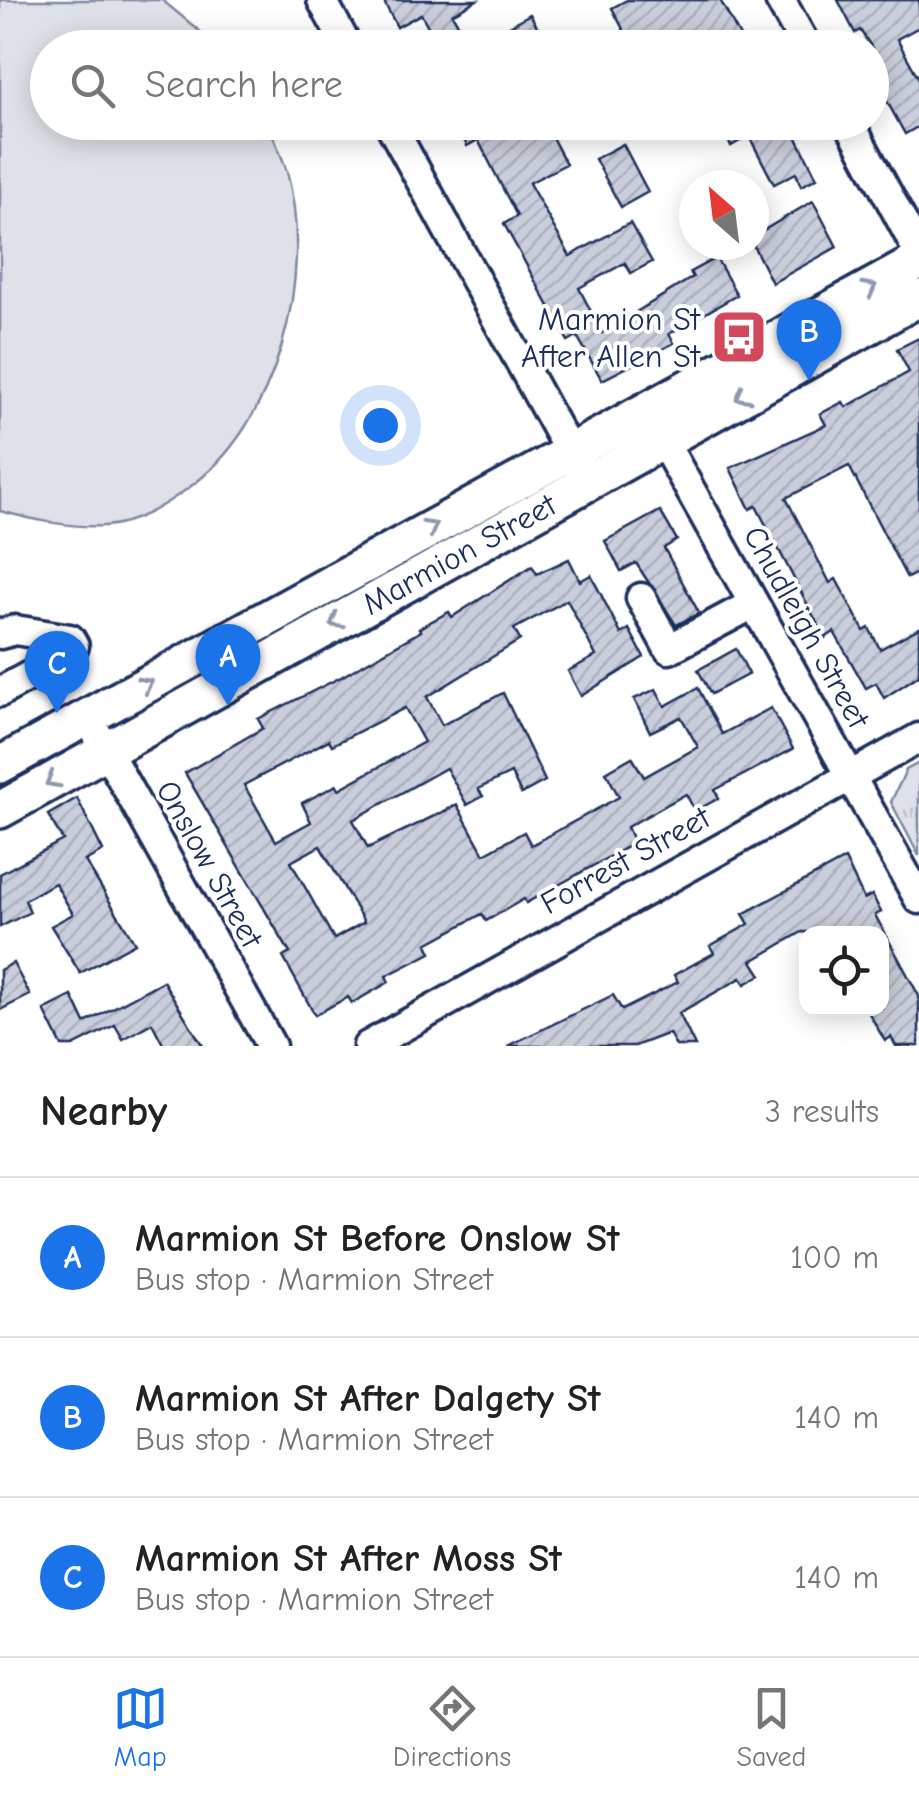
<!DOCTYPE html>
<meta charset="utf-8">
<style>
:root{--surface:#fff;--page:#f2f2f2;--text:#222;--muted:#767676;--line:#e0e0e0;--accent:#1a73e8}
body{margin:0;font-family:"Comic Neue",sans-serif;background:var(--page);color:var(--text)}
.controls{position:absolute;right:30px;bottom:30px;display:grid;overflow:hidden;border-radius:20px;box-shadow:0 5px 25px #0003}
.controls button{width:90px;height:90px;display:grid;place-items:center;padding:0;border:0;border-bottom:2px solid var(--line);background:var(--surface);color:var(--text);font:50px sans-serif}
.compass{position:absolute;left:679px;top:170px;width:90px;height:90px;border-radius:50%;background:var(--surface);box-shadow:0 5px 25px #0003;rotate:332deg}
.you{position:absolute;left:380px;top:425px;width:35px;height:35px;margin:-25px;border:8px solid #fff;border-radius:50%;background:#1a73e8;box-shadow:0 0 0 15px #1a73e833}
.badge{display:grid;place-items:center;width:65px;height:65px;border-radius:50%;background:var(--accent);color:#fff;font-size:32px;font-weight:700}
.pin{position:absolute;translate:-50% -82px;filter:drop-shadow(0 2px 5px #0008)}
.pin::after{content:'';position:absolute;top:52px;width:35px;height:30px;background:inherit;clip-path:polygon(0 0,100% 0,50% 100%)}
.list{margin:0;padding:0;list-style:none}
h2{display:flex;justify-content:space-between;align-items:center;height:130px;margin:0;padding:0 40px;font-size:42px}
h2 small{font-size:32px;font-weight:400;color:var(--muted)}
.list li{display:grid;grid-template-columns:65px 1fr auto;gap:30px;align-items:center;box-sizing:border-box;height:160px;padding:0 40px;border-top:2px solid var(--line)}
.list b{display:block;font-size:38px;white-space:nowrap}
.list p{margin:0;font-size:32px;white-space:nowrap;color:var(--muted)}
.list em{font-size:32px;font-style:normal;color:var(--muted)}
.icon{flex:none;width:55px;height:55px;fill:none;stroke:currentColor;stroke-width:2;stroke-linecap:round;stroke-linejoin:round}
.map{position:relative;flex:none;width:919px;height:1046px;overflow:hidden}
.search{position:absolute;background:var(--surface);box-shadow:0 5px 25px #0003;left:30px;right:30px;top:30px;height:110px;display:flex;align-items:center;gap:25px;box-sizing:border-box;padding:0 35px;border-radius:55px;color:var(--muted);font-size:38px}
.sheet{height:610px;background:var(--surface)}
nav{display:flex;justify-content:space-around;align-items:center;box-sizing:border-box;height:140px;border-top:2px solid var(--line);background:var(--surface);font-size:28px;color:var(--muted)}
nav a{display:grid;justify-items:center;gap:5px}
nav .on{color:var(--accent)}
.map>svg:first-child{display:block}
</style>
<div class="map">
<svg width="919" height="1046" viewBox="0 0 919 1046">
<defs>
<pattern id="grass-tufts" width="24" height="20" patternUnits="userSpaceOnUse" patternTransform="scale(2.5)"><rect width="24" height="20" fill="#dee1e7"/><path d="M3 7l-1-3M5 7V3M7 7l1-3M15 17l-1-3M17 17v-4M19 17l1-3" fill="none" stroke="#bec1c9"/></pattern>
<pattern id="building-hatch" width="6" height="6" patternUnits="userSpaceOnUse" patternTransform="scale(2.5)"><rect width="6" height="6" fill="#caceda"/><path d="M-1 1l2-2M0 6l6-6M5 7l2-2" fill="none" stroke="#adb1be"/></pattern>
</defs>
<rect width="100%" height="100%" fill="#fff"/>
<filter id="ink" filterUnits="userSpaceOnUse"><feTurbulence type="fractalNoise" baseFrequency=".01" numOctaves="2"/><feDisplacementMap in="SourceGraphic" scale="20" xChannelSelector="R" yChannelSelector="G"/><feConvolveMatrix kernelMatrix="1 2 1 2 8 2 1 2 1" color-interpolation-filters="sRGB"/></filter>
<g filter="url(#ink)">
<polygon fill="url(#grass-tufts)" stroke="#7c88a2" stroke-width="2.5" points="919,763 919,856 891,802 906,770"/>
<path fill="#dee1e7" stroke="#7c88a2" stroke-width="2.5" d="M0 0H162L219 47 48 48V122L267 123C274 139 282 155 287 172 315 276 278 426 187 489 163 506 135 524 105 526 68 528 35 520 0 511Z"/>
<g fill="url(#building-hatch)" stroke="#1b2f5e" stroke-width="2.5" fill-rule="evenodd">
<polygon points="383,0 477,0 452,14 472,48 440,48 421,14 397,27"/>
<polygon points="627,0 720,0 746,48 633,48 612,8"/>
<polygon points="838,0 919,0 919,27 897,39 919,79 919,126 905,134 872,74 872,48 860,30 855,33"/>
<polygon points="530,14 543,37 525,48 473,48"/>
<polygon points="456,122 544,122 566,164 529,183 570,256 630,223 652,262 631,273 625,263 579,288 602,333 693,277 690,272 716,258 737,295 669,334 674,343 602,380 577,336 568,341 504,224 517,216 478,140 467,146"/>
<polygon points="718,122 773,122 777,130 790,124 817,178 801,186 796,173 774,184 749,136 731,146"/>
<polygon points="623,144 648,192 621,207 595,159"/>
<polygon points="813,201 837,247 772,283 754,247 754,236"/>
<polygon points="919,338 919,572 907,578 849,466 786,498 830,583 836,579 864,631 869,628 880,649 919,628 919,675 884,698 876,683 866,688 834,632 825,638 756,506 750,509 730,468 826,425 820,414 843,402 846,407 909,372 897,349"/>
<polygon points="660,511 677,540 664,548 699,613 676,625 636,563 621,571 605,541"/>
<path d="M569 559 580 581 591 575 621 634 629 629 644 657 581 696 568 671 596 656 567 600 514 629 520 640 427 697 442 725 503 693 545 781 521 794 511 773 478 789 483 796 467 805 446 768 353 820 368 848 457 805 484 854 524 832 531 845 619 797 606 772 632 757 644 777 698 747 681 717 650 732 634 699 656 689 665 706 698 688 722 734 771 708 793 749 715 790 719 798 695 811 686 794 627 827 634 843 526 903 524 899 486 921 482 914 427 944 431 953 386 976 389 982 352 1003 348 997 315 1015 283 957 290 953 185 773 263 728 258 719 341 677 421 631 419 628 449 612 452 617 532 566 537 574ZM405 708 424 742 339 789 337 785 302 803 311 822 276 841 244 785 329 740 332 745ZM320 846 364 922 334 939 291 862Z"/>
<polygon points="736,649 749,674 711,694 698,670"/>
<polygon points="77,798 103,851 85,861 135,943 80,973 51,926 73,914 55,883 25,900 30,912 0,927 0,874 63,840 48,815"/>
<polygon points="845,859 864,899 872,895 881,912 875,915 919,996 919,1046 896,1046 891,1037 885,1041 866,1008 882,1008 882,934 802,932 752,961 761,975 745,984 741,978 679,1013 695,1046 676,1046 669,1033 635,1046 508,1046 613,995 622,1010 678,982 674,975 714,953 710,946 749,924 743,914"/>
<polygon points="13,963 30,995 0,1010 0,970"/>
<polygon points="163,981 203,1046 164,1046 152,1023 123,1039 115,1025 73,1046 62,1046 44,1010 72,996 85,1023"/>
</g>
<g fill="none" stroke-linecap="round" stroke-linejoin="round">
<g stroke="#1b2f5e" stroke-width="35">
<g id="minor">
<polyline points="322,0 348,48"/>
<polyline points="780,0 807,48"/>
<polyline points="389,122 579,469"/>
<polyline points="849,122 919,253"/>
<polyline points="663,441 919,899"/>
<polyline points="641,598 669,649 753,604"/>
<polyline points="0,634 15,630 70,639 74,646 66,656 0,692"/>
<polyline points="87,716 271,1046"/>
<polyline points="368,1046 919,738"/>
</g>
</g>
<g stroke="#1b2f5e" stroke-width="42">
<g id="major">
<polyline points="0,765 919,261"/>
<polyline points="0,810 919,298"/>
</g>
</g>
<use href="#minor" stroke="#fff" stroke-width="28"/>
<use href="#major" stroke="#fff" stroke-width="35"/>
</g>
<defs><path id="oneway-chevron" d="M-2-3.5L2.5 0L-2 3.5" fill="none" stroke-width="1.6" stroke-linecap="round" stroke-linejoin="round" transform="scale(2.5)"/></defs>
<g stroke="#8d97ae">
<use href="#oneway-chevron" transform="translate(870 288) rotate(-29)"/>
<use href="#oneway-chevron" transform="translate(742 396) rotate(151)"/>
<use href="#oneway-chevron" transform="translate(431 527) rotate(-29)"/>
<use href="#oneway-chevron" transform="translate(336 622) rotate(151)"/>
<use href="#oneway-chevron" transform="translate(146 684) rotate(-29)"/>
<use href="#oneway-chevron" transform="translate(52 781) rotate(151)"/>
</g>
</g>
<defs>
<g id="bus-square" transform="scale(2.875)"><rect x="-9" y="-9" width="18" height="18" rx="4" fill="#d1495b" stroke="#fff"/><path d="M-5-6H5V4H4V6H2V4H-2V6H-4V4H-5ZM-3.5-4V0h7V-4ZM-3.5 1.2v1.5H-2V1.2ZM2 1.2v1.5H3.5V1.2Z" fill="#fff"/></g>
</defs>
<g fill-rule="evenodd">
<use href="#bus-square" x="739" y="337"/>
</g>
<g text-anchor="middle" stroke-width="8" stroke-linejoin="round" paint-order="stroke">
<g font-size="32" fill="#1b2f5e" stroke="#fff" text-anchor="end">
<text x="700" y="330">Marmion St<tspan x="700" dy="37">After Allen St</tspan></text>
</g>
<g font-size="32" fill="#1b2f5e" stroke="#fff">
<text transform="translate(459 554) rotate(-29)" y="11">Marmion Street</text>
<text transform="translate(807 627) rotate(61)" y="11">Chudleigh Street</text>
<text transform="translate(625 860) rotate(-29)" y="11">Forrest Street</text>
<text transform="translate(210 864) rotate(61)" y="11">Onslow Street</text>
</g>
</g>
</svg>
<div class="controls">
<button><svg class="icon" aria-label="locate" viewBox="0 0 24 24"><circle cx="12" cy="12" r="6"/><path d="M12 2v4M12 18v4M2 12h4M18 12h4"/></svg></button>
</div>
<svg class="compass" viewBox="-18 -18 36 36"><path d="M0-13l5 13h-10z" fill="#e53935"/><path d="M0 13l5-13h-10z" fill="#767676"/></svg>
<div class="you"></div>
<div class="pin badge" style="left:228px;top:706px">A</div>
<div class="pin badge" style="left:809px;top:381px">B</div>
<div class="pin badge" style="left:57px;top:713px">C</div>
<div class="search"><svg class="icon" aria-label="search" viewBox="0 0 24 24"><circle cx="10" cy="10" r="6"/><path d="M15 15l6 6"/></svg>Search here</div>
</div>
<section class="sheet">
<h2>Nearby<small>3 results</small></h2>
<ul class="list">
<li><span class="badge">A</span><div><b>Marmion St Before Onslow St</b><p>Bus stop · Marmion Street</p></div><em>100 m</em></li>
<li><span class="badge">B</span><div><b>Marmion St After Dalgety St</b><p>Bus stop · Marmion Street</p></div><em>140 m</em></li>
<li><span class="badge">C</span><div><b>Marmion St After Moss St</b><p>Bus stop · Marmion Street</p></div><em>140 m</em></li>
</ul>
</section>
<nav>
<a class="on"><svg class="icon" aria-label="map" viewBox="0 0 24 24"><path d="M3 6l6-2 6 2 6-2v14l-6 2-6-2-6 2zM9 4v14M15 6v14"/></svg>Map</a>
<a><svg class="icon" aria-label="directions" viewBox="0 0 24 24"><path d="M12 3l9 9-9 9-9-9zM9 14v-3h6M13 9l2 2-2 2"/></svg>Directions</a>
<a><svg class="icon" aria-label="saved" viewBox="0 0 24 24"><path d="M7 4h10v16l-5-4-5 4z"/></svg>Saved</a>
</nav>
